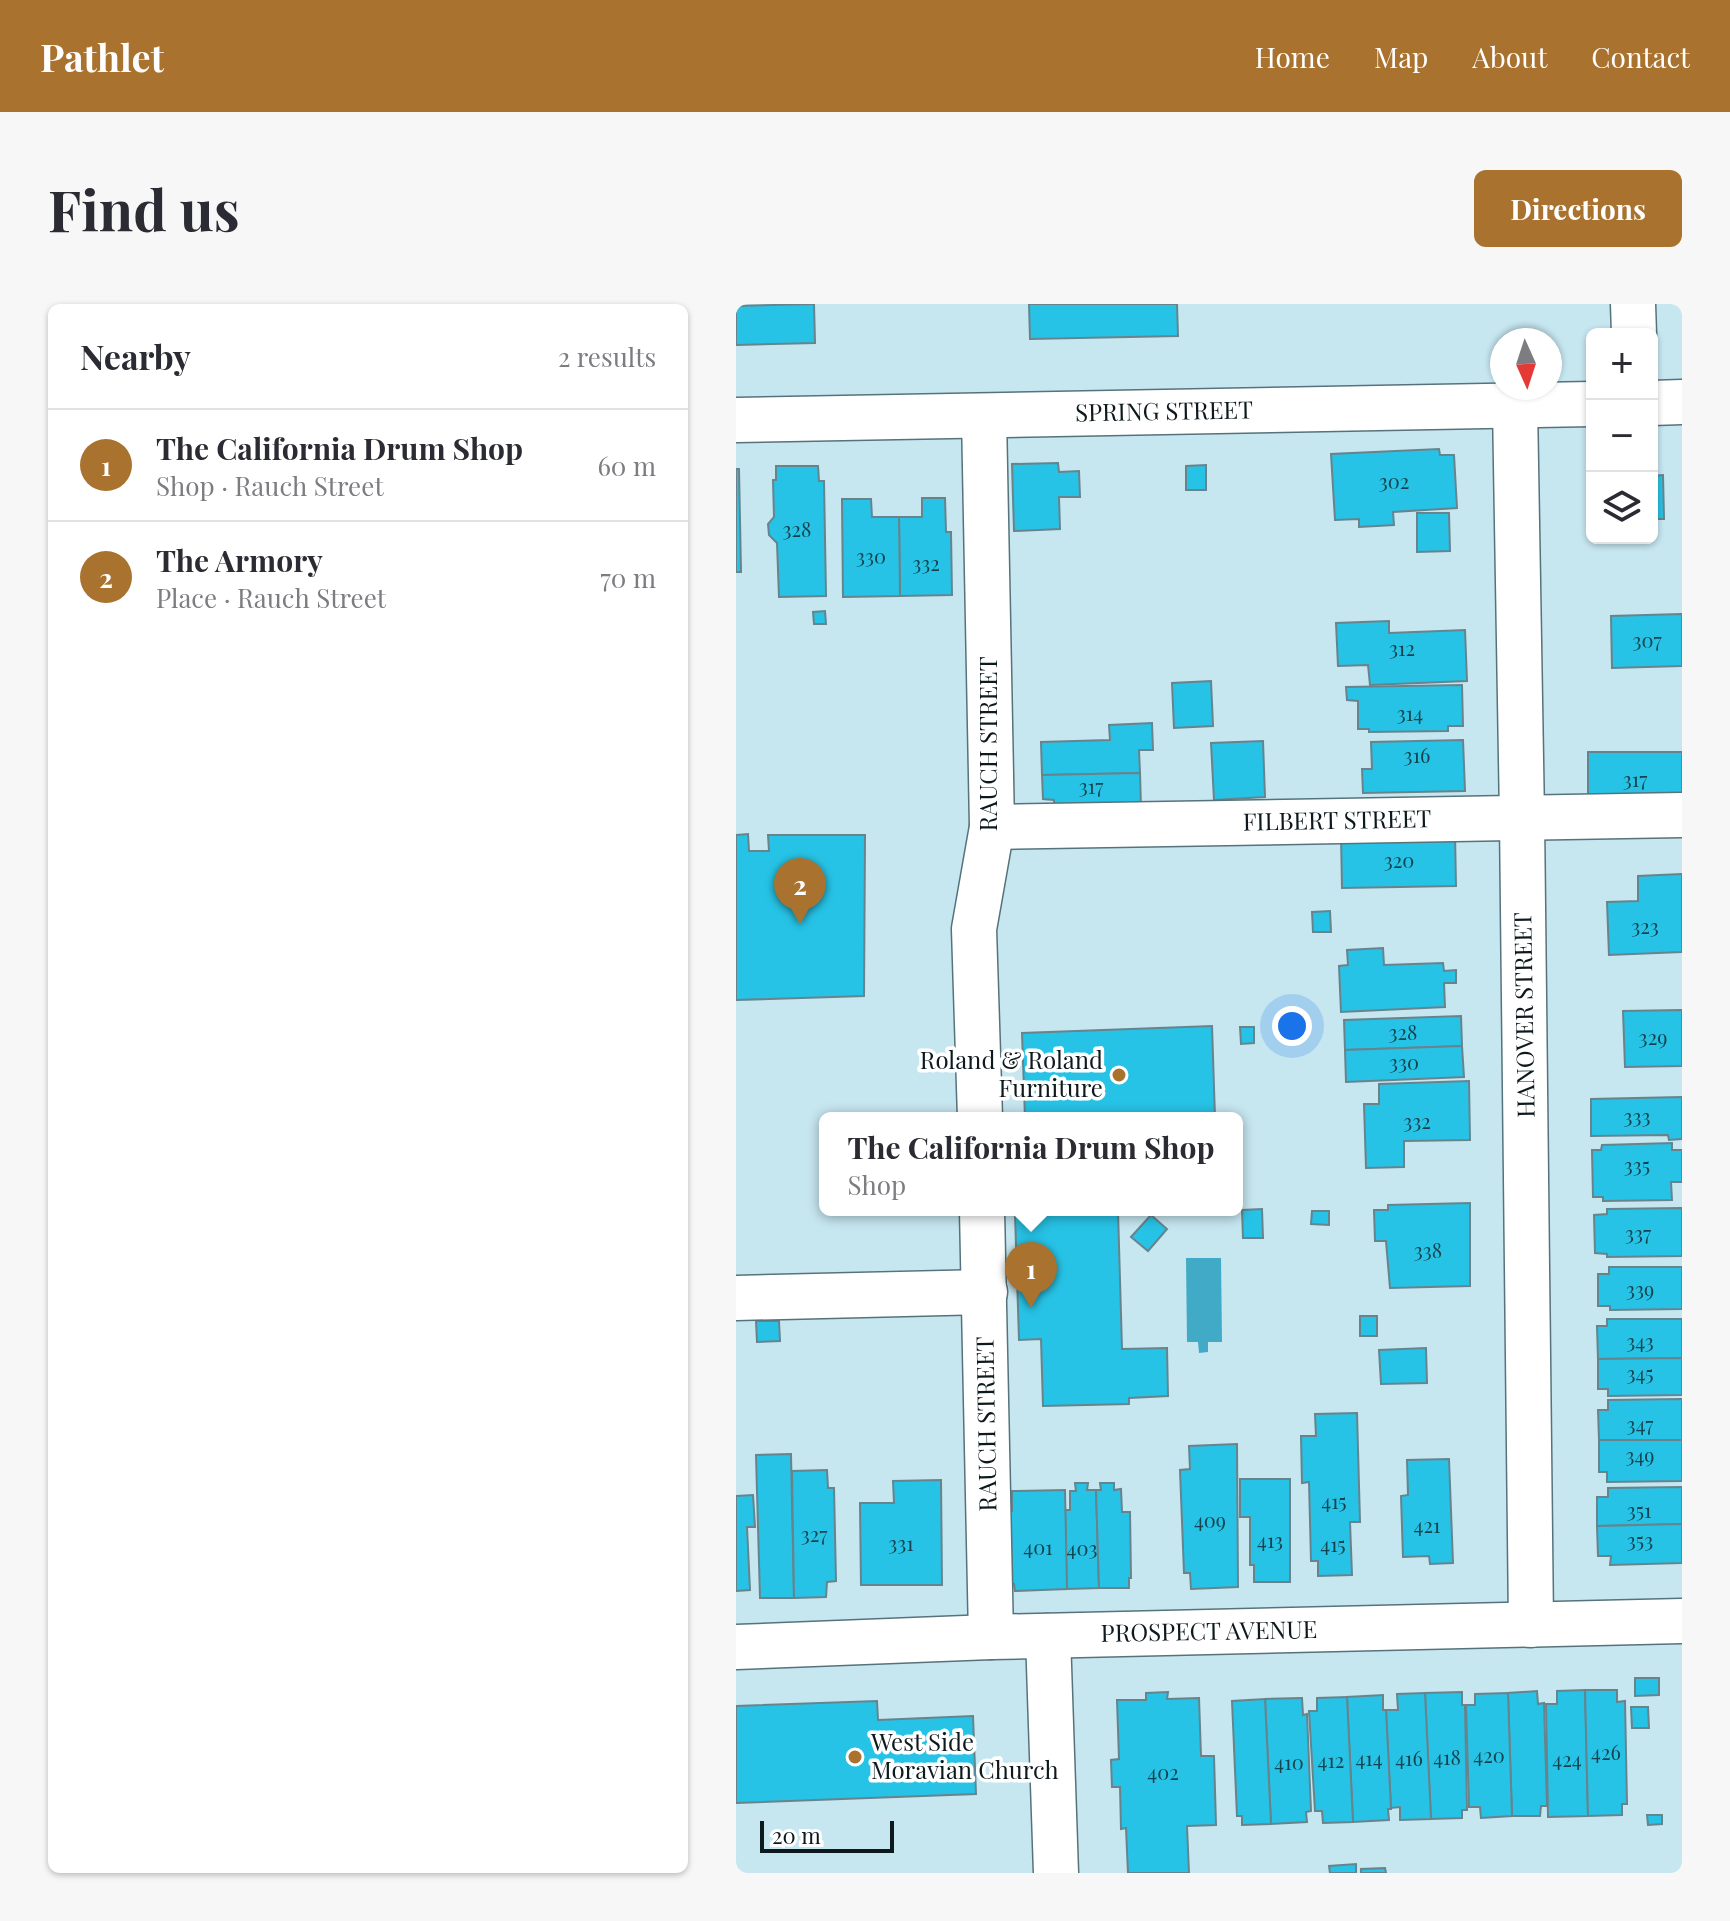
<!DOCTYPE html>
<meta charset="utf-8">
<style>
:root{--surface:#fff;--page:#f7f7f7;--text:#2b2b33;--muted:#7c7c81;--line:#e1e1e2;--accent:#a9722e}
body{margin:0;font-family:"Playfair Display",serif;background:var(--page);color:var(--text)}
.controls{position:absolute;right:24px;top:24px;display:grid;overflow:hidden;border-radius:12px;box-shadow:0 2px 6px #0004}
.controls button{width:72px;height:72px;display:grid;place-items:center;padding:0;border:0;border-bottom:2px solid var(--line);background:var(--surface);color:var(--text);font:40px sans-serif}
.compass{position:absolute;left:754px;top:24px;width:72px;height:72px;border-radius:50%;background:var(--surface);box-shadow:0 2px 6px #0004;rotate:177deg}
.scale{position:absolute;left:24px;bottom:20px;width:134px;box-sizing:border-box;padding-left:8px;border:4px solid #0d191d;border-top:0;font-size:22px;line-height:28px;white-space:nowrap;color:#0d191d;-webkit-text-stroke:6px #fff;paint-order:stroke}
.you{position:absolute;left:556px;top:722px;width:28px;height:28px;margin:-20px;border:6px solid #fff;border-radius:50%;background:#1a73e8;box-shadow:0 0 0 12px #1a73e833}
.badge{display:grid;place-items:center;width:52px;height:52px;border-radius:50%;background:var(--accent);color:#fff;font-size:26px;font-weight:700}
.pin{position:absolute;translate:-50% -66px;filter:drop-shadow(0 2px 4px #0008)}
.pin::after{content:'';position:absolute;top:42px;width:28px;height:24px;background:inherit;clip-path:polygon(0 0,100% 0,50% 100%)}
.popup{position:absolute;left:83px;top:808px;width:424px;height:104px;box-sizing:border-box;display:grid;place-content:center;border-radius:12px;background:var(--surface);filter:drop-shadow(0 2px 6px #0005);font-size:26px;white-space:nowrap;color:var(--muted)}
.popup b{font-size:30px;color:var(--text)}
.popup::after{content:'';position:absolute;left:50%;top:100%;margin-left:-16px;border:16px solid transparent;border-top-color:var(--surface)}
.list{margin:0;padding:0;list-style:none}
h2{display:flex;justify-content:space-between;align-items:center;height:104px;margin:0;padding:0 32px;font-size:34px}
h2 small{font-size:26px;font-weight:400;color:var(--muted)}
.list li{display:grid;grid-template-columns:52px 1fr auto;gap:24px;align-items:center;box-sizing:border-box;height:112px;padding:0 32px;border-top:2px solid var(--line)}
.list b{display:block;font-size:30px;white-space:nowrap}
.list p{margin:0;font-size:26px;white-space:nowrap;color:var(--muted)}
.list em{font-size:26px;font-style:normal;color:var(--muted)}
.icon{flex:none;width:44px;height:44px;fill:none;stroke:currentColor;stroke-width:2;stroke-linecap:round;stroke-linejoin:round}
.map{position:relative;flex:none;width:946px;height:1569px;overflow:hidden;border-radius:12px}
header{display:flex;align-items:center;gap:48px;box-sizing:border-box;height:112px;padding:0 40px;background:var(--accent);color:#fff}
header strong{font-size:38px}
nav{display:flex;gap:44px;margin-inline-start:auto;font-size:28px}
.intro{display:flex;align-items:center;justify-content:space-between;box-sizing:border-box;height:192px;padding:0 48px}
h1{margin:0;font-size:56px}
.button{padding:20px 36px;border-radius:12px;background:var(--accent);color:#fff;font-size:28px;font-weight:700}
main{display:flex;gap:48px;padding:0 48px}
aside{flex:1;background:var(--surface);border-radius:12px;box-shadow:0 2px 6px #0004}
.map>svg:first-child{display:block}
</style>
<header>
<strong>Pathlet</strong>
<nav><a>Home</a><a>Map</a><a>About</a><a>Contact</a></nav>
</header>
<div class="intro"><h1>Find us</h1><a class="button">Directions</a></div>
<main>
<aside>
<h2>Nearby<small>2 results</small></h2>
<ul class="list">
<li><span class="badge">1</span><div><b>The California Drum Shop</b><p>Shop · Rauch Street</p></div><em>60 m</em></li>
<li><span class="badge">2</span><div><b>The Armory</b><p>Place · Rauch Street</p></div><em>70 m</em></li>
</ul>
</aside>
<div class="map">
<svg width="946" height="1569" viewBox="0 0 946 1569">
<rect width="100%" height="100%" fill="#c6e6f0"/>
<polygon fill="#41abc7" points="450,954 485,954 486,1038 472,1038 472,1048 463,1049 462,1038 451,1038"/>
<g fill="#27c3e6" stroke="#67848d" stroke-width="2">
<polygon points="78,0 79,39 0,41 0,2"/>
<polygon points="293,0 441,0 442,32 294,35"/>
<polygon points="851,144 856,144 856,194 852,194"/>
<polygon points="703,145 704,151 718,151 721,204 657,208 658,221 623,223 623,215 599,216 595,150"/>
<polygon points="322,159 323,168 343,167 344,193 323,193 324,225 278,227 276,160"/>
<polygon points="470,161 470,186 450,186 450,162"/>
<polygon points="40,162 82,162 83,177 88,177 90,292 43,293 41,239 33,231 32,220 38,213 37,176 40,176"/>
<polygon points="0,165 3,165 5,268 0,268"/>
<polygon points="927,171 928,215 916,215 916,172"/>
<polygon points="186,194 209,194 210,228 215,228 216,291 164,292 163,213 186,213"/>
<polygon points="106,195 135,195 136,213 163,213 164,292 107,293"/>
<polygon points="681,209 713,209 714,247 681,248"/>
<polygon points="89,307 90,320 78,320 77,308"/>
<polygon points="946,310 946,362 876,364 875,312"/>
<polygon points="653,317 653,329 729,326 731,377 634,381 632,361 602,362 600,319"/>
<polygon points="475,377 477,422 438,424 436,379"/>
<polygon points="726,381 727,422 712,422 712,427 633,428 633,425 622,425 622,397 611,396 610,383"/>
<polygon points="416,419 417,446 403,446 404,469 306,471 305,438 374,436 373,421"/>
<polygon points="727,436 729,487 627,489 626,465 636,465 635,438"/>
<polygon points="527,437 529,493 478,496 475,439"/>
<polygon points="852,448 946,448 946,504 852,503"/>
<polygon points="404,469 405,504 318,507 318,496 307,495 306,471"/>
<polygon points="12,530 13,547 33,547 32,531 129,531 128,692 0,696 0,531"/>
<polygon points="719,530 720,582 606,584 605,531"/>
<polygon points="946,570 946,648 873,651 871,598 902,597 902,572"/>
<polygon points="594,607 595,628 577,628 576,608"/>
<polygon points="647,644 648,661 707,659 708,667 720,666 720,679 708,679 709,703 605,708 603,662 612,661 611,646"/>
<polygon points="946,706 946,762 889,763 887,707"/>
<polygon points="725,712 726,742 609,746 608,716"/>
<polygon points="476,722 479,814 289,814 286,729"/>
<polygon points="504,723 518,723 518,739 505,740"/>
<polygon points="726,742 728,773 610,778 609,746"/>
<polygon points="733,777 734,836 668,837 668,863 630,864 628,800 643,800 643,780"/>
<polygon points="946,793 946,835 933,836 932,831 855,832 855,795"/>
<polygon points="936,839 936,846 946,846 946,878 935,878 936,896 867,897 867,893 857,893 856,846 865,846 866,841"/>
<polygon points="734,899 734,982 654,984 650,937 639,937 638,906 652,906 652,901"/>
<polygon points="946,904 946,952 871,953 871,950 859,949 858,911 871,910 871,905"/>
<polygon points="526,905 527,934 507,934 506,906"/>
<polygon points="382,907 386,1045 431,1044 432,1092 393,1094 393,1100 307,1102 305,1035 283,1036 279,910"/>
<polygon points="576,907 593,907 593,921 575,920"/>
<polygon points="415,911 431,925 412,947 395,933"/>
<polygon points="873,963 946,963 946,1005 874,1006 874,1002 862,1002 862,970 873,970"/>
<rect x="624" y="1012" width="17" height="20"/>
<polygon points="871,1015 946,1015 946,1054 862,1055 861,1022 871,1022"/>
<polygon points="20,1017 43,1017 44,1037 21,1038"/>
<polygon points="690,1044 691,1079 645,1080 643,1046"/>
<polygon points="946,1054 946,1091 872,1092 872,1085 862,1085 862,1055"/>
<polygon points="946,1095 946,1136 863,1136 862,1106 872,1106 872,1096"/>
<polygon points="621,1109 624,1218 614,1218 616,1271 582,1272 582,1257 575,1257 573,1178 566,1179 565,1132 580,1132 579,1110"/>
<polygon points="863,1136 946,1136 946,1177 871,1178 871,1168 863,1168"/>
<polygon points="501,1140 502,1283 455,1285 454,1269 448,1269 444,1166 454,1165 453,1142"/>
<polygon points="55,1150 58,1294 24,1294 20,1151"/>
<polygon points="713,1155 717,1259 694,1260 693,1252 667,1253 665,1192 672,1191 671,1156"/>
<polygon points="91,1166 92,1184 98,1184 100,1277 91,1278 90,1293 58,1294 56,1167"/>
<polygon points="504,1175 554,1175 554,1278 518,1278 518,1261 514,1261 514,1213 504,1213"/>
<polygon points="205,1176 206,1281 125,1281 124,1199 158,1199 157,1177"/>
<polygon points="339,1179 352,1179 351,1186 360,1186 363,1284 331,1285 329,1206 334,1206 334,1187 340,1187"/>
<polygon points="364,1179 378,1179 378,1186 385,1185 386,1208 394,1208 395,1274 393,1274 393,1284 363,1284 360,1186 365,1186"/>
<polygon points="946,1183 946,1220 861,1222 861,1193 872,1193 872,1184"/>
<polygon points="329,1186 331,1285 279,1287 278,1280 276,1280 274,1207 276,1207 276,1187"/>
<polygon points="17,1191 19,1223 11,1223 14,1286 0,1287 0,1192"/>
<polygon points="946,1220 946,1259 874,1261 875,1252 862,1252 861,1222"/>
<polygon points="899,1374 923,1374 923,1391 899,1392"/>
<polygon points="849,1386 852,1512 812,1513 810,1400 821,1400 821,1387"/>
<polygon points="849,1386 881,1386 881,1398 889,1397 891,1500 886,1500 886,1511 852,1512"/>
<polygon points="801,1387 802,1400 808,1399 811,1502 805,1502 804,1512 776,1512 772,1389"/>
<polygon points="432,1388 431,1395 463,1394 465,1452 478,1452 480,1521 451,1522 453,1569 392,1569 390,1524 385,1525 384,1483 376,1483 375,1456 383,1455 381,1396 410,1396 410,1389"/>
<polygon points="726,1388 726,1401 729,1401 731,1506 726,1506 726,1514 695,1515 689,1389"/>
<polygon points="689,1389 695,1515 664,1516 664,1503 655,1504 650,1406 662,1406 661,1390"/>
<polygon points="772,1389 776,1512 745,1514 744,1503 733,1503 730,1401 739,1401 739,1390"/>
<polygon points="647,1391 647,1406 650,1406 655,1505 652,1505 653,1516 617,1518 611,1393"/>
<polygon points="611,1393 617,1518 587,1519 586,1507 579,1507 573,1407 581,1407 581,1394"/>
<polygon points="566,1394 567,1411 571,1410 575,1507 570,1508 571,1518 535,1520 529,1395"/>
<polygon points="529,1395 535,1520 506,1521 506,1512 501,1512 496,1397"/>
<polygon points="141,1397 142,1416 237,1412 240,1490 0,1499 0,1402"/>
<polygon points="895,1403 912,1403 913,1424 896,1424"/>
<polygon points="911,1511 926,1511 926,1520 912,1521"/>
<polygon points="620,1560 620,1569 594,1569 593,1562"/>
<polygon points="649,1564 650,1569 625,1569 625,1565"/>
</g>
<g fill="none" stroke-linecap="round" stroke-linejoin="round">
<g stroke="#56737b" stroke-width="47">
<g id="minor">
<polyline points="897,0 898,30"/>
<polyline points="916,99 946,98"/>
<polyline points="779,101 786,514 795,1321"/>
<polyline points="0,116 856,100"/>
<polyline points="256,523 946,511"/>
<polyline points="244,814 238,625 256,523 248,112"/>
<polyline points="246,906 255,1333"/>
<polyline points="0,994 249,988"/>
<polyline points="312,1332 320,1569"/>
<polyline points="0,1343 255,1333 946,1317"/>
</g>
</g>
<use href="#minor" stroke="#fff" stroke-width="44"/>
</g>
<g fill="#a9722e" stroke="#fff" stroke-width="3">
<circle cx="383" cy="771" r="8"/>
<circle cx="119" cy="1453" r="8"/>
</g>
<g text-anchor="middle" stroke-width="7" stroke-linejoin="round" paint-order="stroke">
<g font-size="20" fill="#14444f">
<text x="658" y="185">302</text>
<text x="61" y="233">328</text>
<text x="135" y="260">330</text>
<text x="190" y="267">332</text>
<text x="911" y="344">307</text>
<text x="666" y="352">312</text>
<text x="674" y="417">314</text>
<text x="681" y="459">316</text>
<text x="899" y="483">317</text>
<text x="355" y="490">317</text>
<text x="663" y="564">320</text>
<text x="909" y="630">323</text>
<text x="667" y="736">328</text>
<text x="917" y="741">329</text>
<text x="668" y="766">330</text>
<text x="901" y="820">333</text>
<text x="681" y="825">332</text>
<text x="901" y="869">335</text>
<text x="902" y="937">337</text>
<text x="692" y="954">338</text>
<text x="904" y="993">339</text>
<text x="904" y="1045">343</text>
<text x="904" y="1077">345</text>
<text x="904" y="1128">347</text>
<text x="904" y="1159">349</text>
<text x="598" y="1205">415</text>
<text x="903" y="1214">351</text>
<text x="474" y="1224">409</text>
<text x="691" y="1229">421</text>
<text x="78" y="1238">327</text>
<text x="534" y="1244">413</text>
<text x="904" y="1244">353</text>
<text x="165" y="1247">331</text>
<text x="597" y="1248">415</text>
<text x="302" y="1251">401</text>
<text x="346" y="1252">403</text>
<text x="870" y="1456">426</text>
<text x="753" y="1459">420</text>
<text x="711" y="1461">418</text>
<text x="633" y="1462">414</text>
<text x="673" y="1462">416</text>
<text x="831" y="1463">424</text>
<text x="595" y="1464">412</text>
<text x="553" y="1466">410</text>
<text x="427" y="1476">402</text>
</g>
<g font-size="24" fill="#0d191d" stroke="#fff">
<text transform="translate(428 108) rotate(-1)" y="8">SPRING STREET</text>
<text transform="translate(253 440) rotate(-90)" y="8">RAUCH STREET</text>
<text transform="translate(601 517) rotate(-1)" y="8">FILBERT STREET</text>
<text transform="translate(789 711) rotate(-91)" y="8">HANOVER STREET</text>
<text transform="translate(251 1120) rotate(-91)" y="8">RAUCH STREET</text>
<text transform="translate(473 1328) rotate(-1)" y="8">PROSPECT AVENUE</text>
</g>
<g font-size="24" fill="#0d191d" stroke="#fff" text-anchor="end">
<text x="367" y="765">Roland &amp; Roland<tspan x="367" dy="28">Furniture</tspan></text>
<text x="135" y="1447" text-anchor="start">West Side<tspan x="135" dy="28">Moravian Church</tspan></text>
</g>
</g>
</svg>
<div class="controls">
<button>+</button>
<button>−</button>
<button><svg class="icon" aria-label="layers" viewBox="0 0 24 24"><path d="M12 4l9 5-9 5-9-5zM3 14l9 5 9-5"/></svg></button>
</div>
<svg class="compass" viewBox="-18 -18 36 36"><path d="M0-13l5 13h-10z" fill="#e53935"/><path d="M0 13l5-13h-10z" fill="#7c7c81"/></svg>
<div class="scale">20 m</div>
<div class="you"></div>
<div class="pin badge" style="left:295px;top:1004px">1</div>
<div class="popup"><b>The California Drum Shop</b>Shop</div>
<div class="pin badge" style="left:64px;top:620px">2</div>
</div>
</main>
